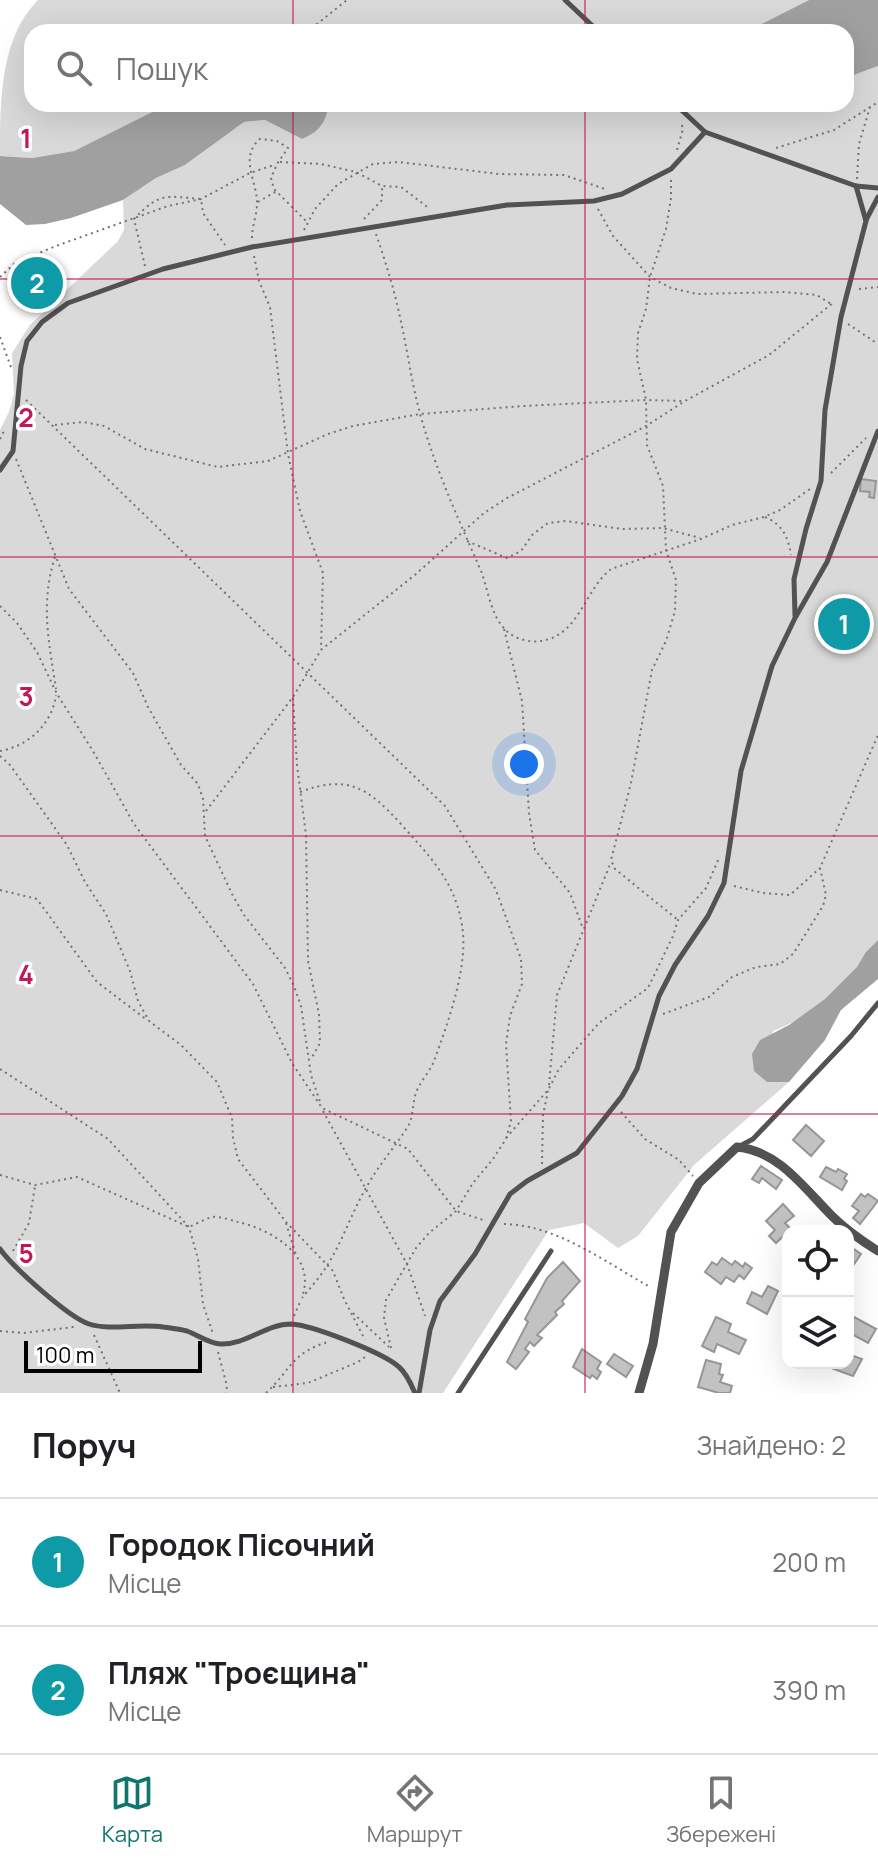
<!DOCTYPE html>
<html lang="uk">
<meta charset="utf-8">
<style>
:root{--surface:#fff;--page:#f6f6f6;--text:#202124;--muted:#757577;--line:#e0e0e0;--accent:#0f766e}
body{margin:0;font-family:Manrope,sans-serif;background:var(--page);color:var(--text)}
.controls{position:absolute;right:24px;bottom:24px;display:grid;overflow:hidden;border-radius:16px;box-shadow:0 8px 32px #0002}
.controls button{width:72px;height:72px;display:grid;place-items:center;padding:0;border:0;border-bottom:2px solid var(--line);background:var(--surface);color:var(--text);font:40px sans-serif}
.scale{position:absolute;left:24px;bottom:20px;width:178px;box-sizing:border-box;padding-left:8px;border:4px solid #000;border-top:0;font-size:22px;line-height:28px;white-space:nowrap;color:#000;-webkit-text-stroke:6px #fff;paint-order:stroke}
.you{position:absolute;left:524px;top:764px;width:28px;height:28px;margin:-20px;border:6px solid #fff;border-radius:50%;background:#1a73e8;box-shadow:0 0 0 12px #1a73e833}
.badge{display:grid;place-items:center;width:52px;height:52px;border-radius:50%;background:var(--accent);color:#fff;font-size:26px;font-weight:700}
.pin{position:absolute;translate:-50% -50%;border:4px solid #fff;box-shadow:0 2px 8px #0006}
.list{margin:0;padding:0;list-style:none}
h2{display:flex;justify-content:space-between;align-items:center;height:104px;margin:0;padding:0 32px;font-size:34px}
h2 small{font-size:26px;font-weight:400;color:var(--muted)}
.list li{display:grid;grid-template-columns:52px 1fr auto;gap:24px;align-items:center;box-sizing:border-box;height:128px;padding:0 32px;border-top:2px solid var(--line)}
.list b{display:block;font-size:30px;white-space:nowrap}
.list p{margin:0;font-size:26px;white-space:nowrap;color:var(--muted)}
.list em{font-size:26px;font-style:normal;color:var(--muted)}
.icon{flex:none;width:44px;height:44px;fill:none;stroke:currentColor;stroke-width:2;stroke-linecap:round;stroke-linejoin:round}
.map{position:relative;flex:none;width:878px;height:1393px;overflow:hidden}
.search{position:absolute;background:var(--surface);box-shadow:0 8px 32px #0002;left:24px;right:24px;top:24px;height:88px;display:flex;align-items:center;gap:20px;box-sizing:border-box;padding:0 28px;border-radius:24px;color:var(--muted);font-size:30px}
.sheet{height:360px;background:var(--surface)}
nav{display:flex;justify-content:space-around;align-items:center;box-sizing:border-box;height:112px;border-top:2px solid var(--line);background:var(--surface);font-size:22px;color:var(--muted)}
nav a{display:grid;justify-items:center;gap:4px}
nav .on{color:var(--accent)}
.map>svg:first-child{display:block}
</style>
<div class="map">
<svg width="878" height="1393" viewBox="0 0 878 1393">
<rect width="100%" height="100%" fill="#fff"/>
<g fill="#d9d9d9">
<path d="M38 0H809L746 32H32V104H168L74 151 32 158 0 156C0 101 0 38 38 0Z"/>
<path d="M878 66V940C869 949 863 960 855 970 834 995 803 1020 773 1031L767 1082H789L694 1165 638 1236 618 1248 584 1223 549 1230 443 1393H0V430L9 412 14 394 12 353 30 325 118 241 124 230 123 200 156 178 185 165 244 122 265 120 302 139 328 109 326 104H691L710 111 761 109 775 104H846V78Z"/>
</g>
<g fill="#a0a0a0">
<polygon points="809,0 878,0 878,66 846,78 846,32 746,32"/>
<path d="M168 104H326L328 109C324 125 318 132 302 139L265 120 244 122 185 165 156 178 123 200 71 218 45 224 26 225 0 204V156L32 158 74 151Z"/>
<polygon points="878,940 878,979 841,1010 825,1040 789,1082 767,1082 754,1071 752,1054 760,1040 789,1025 825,999 857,967 866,952"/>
</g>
<g fill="#c2c2c2" stroke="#969696" stroke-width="2">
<polygon points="861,479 876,481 874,498 869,497 870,492 860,491"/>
<polygon points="806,1125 824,1141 811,1156 793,1140"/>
<polygon points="761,1166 782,1180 776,1189 762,1178 759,1183 752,1179"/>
<polygon points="826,1167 836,1172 838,1169 847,1174 844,1179 847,1181 842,1190 820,1177"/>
<polygon points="861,1194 865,1197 868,1194 878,1201 860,1224 853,1218 859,1211 852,1206"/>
<polygon points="783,1204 794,1216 785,1223 791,1229 776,1243 769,1236 775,1230 766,1221"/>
<polygon points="848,1245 861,1254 850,1270 848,1269"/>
<polygon points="722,1258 732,1265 735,1261 743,1267 745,1263 752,1268 744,1279 739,1275 734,1282 726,1277 721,1284 705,1272 712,1262 717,1265"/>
<polygon points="563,1262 580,1281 562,1301 564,1304 555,1312 557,1315 537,1335 542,1338 534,1346 530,1342 525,1349 529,1352 516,1369 507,1362 528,1322 525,1319 547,1278"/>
<polygon points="768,1286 778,1291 767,1314 747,1303 752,1292 762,1297"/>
<polygon points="716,1317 731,1324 728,1332 746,1340 739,1354 717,1344 714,1352 702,1346"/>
<polygon points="854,1317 876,1329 868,1343 848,1332"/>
<polygon points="582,1349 601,1362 597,1369 601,1372 597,1379 592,1375 590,1378 573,1367"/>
<polygon points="614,1354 633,1366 626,1377 607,1364"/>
<polygon points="848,1354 862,1359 853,1376 831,1368 833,1363 848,1363"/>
<polygon points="706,1360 721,1364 719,1374 723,1375 720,1382 732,1386 730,1393 719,1393 698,1387"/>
</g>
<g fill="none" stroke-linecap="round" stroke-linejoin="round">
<g stroke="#747474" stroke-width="2" stroke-dasharray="2 4" stroke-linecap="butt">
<polyline points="307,32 347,0"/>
<polyline points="776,148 834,130 878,102"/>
<polyline points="677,150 683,129 681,122"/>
<polyline points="280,162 321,164 356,172 382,186 401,187 430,209"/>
<polyline points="857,179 859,144 870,107"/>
<polyline points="671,180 671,198 666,229 650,277 646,309 638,333 637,359 646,400 647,445 663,486 666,550 676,580 675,611 666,641 652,670 631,783 611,860 615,869 678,920"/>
<polyline points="258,202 277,191"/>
<polyline points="598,209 613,236 650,277 671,288 697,294 784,292 817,295 831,304"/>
<polyline points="364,219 382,200 382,188"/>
<polyline points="304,230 315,209 338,184 373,164 399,162 499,174 564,175 605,189"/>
<path d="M376 234C386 263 395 292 401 322 408 353 412 386 421 417 436 471 459 520 481 571 488 589 490 612 503 627 511 638 528 643 541 641 580 635 584 590 611 569L701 539 732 525 764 517 780 510 810 489"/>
<path d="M252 238C252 225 258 212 257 200 255 178 240 156 260 139L277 141 288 148 277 164 271 178 274 189 308 223"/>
<polyline points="254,256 259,281 270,307 288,454 300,511 323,573 321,649"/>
<path d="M145 266 134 219C160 192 165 196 201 199L203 213 225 245"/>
<polyline points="0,277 15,263 56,246 168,206 201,199 250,173 274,165"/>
<polyline points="859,289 878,287"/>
<polyline points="848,324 878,344"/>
<polyline points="0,337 12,370"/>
<polyline points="26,400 445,806 496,890 521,959 522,984 510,1016 506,1044 511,1121 506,1139 493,1159 473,1183 456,1211 429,1233 416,1248 386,1300 384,1318 392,1352"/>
<polyline points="55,425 83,422 104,426 145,449 218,467 268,461 328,434 353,426 420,414 523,406 646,400 683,401"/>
<polyline points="0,439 5,429"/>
<polyline points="16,459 69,589 133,673 148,707 181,765 198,784 203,799 205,836 232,894 244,915 285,968 294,986 301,1006 311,1075 321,1105"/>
<polyline points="831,473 866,438"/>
<path d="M765 517C783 525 788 537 791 555"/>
<polyline points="467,541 507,558 521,551 533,534 548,523 566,521 622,529 663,528 700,538"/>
<path d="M55 557C40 604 49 642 56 689"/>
<polyline points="0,606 17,623 37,652 57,694 93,751 134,824 253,984 292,1063 322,1108 408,1149 456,1211 486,1221"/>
<polyline points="504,629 522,701 529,813 535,850 570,893 583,929"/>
<polyline points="293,698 297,765 306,835 308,961 319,1014 320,1043 311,1059"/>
<path d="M0 751C29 746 52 724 56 695"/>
<polyline points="0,756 10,765 67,845 85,882 106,914 130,971 138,1001 149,1021 181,1045 217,1082 232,1118 233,1138 238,1159 286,1222 333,1271 344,1299 365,1340"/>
<path d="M300 792C348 774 368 788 400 823 429 856 454 879 462 925 469 965 448 1023 434 1061 430 1072 420 1081 416 1093 412 1104 414 1117 407 1128 394 1148 378 1166 366 1188 352 1212 343 1240 328 1264 321 1276 311 1287 302 1298"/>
<polyline points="206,811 293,697 321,650 416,574 484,513 507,498 646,426 685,401 769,355 834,302"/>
<polyline points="734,886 763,893 790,895 820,868"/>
<polyline points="0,890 37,899 97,982 147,1020"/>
<polyline points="663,1014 709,997 732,977 756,967 780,964 793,954 823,906 826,895 820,868 878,735"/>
<polyline points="0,1069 108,1139 189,1227 198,1259 203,1304 213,1334"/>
<polyline points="549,1085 557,995 611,862"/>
<polyline points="323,1111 407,1264 425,1316"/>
<polyline points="621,1112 645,1139 679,1160 693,1176"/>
<polyline points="506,1138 548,1090 559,1069 599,1023 648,988 673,936 678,920 706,888 719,858"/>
<polyline points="542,1164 543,1115 548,1091"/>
<path d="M0 1175 35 1185 77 1177 189 1227C196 1224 205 1219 212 1217 220 1216 230 1220 238 1222 269 1229 315 1254 303 1294"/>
<polyline points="286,1223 296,1255"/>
<path d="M504 1224C557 1225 605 1262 650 1287"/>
<polyline points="13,1251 29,1223 35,1186"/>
<polyline points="353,1313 389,1347"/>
<polyline points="294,1316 301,1300"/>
<polyline points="0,1331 23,1333 74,1327"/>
<polyline points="94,1335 120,1393"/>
<polyline points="218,1352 227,1386 226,1393"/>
<polyline points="273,1387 308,1383 358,1362 365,1357"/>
<path d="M266 1393C291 1370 291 1353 328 1342"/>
</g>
<g stroke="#525252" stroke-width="5">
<polyline points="565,0 599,32"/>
<polyline points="675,104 705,132 856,186 878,188"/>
<polyline points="866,220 878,197"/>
<polyline points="0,470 13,451 21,366 27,341 42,322 68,303 163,269 252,247 507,205 594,201 622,194 671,169 705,132"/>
<polyline points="795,616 794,579 806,529 821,481 825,410 841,317 866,221 856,186"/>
<polyline points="740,1146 753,1139 851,1036 878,1003"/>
<path d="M0 1249C13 1267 68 1317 89 1324 110 1331 140 1323 163 1327 170 1328 179 1329 187 1331 198 1335 209 1344 221 1344 246 1345 266 1324 291 1324 312 1325 384 1353 399 1367 407 1374 411 1384 415 1393"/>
<polyline points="419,1393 430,1330 440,1301 475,1254 510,1194 527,1181 577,1153 622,1096 637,1069 659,996 675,965 708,916 724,883 741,771 772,666 795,618 827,562 878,431"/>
<polyline points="458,1393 551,1251"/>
</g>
<path stroke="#525252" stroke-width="9" d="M639 1393 653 1344 671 1232 699 1183 737 1147C779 1151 804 1188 832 1216 846 1230 862 1241 878 1251"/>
</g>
<path fill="none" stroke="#c2185b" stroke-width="2" stroke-opacity="0.55" d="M293 0V32M585 0V32M293 104V1393M585 104V1393M0 279H878M0 557H878M0 836H878M0 1114H878"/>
<g font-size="26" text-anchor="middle" font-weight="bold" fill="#c2185b" stroke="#fff" stroke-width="7" stroke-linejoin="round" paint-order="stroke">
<text x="26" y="148">1</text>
<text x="26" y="427">2</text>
<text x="26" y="706">3</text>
<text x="26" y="984">4</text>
<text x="26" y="1263">5</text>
</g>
</svg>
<div class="controls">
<button><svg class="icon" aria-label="locate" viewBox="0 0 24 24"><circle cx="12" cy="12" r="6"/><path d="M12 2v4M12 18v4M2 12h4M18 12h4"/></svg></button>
<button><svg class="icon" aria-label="layers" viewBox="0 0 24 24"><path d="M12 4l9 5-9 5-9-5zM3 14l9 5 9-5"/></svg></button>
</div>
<div class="scale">100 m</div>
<div class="you"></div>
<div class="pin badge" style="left:844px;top:624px;background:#0f9aa8">1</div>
<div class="pin badge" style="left:37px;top:283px;background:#0f9aa8">2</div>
<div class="search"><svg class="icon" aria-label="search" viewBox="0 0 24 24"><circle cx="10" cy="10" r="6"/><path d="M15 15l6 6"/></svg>Пошук</div>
</div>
<section class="sheet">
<h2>Поруч<small>Знайдено: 2</small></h2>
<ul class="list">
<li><span class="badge" style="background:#0f9aa8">1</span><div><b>Городок Пісочний</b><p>Місце</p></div><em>200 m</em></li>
<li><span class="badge" style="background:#0f9aa8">2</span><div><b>Пляж &quot;Троєщина&quot;</b><p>Місце</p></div><em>390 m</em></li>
</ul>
</section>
<nav>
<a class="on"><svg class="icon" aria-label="map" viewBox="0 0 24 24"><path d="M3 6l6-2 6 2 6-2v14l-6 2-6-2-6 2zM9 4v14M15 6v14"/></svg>Карта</a>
<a><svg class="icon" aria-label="directions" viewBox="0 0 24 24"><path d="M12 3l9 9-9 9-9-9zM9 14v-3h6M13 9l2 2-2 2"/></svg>Маршрут</a>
<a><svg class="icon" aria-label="saved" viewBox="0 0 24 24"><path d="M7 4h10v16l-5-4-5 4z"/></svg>Збережені</a>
</nav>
